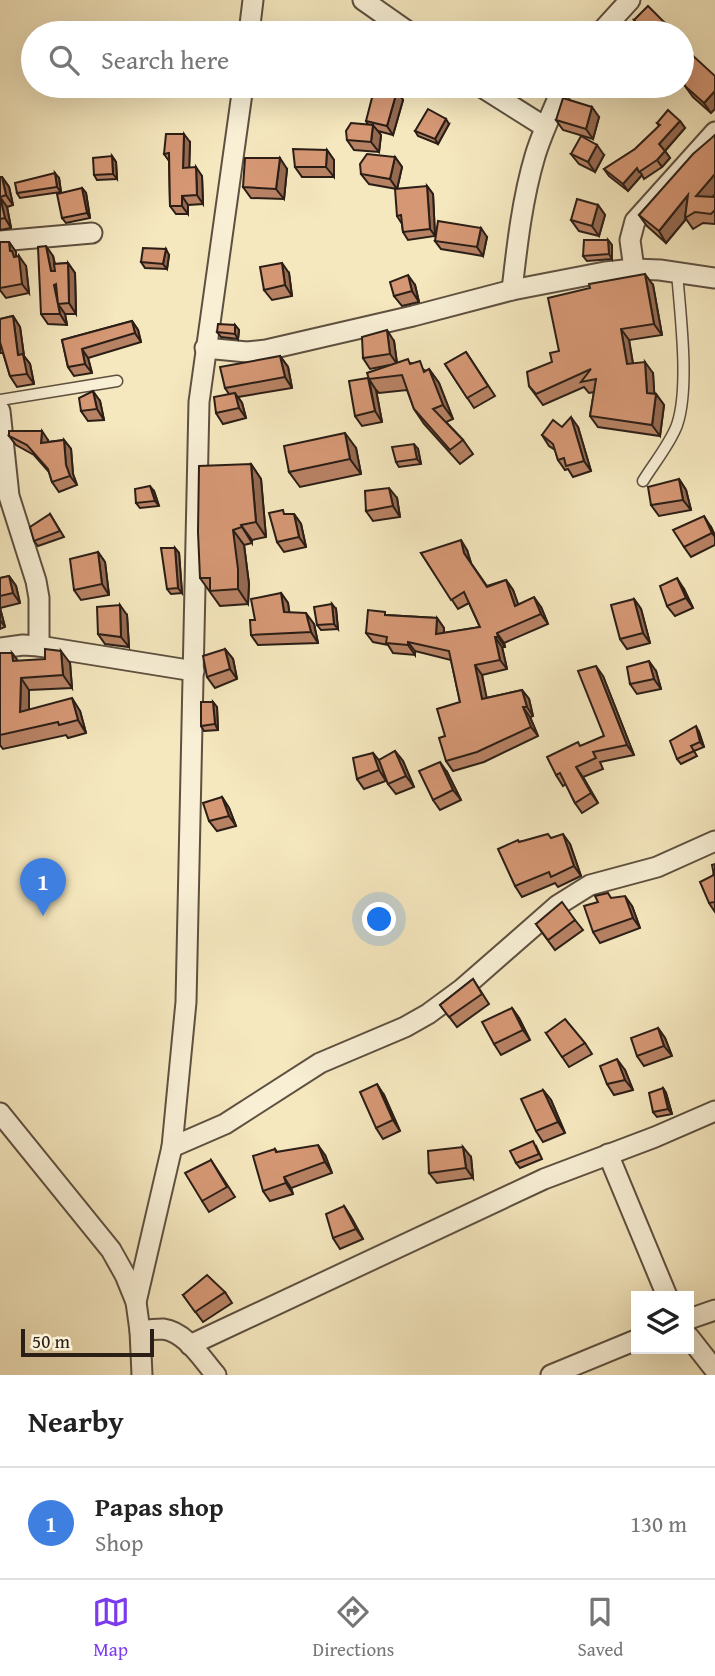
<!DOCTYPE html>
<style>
:root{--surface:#fff;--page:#f2f2f2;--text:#222;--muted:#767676;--line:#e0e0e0;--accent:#7c3aed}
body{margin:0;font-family:"Gentium Book Plus",serif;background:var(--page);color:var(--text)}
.controls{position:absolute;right:21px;bottom:21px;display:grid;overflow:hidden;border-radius:0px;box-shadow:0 7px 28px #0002}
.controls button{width:63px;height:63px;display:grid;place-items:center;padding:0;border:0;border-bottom:2px solid var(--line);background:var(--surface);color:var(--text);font:35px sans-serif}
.scale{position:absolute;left:21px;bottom:18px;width:133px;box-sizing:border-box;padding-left:7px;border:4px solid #2b1e16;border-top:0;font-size:19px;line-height:24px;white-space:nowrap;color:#2b1e16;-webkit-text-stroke:5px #f8efd5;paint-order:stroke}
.you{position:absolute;left:380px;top:920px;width:24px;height:24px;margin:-18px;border:5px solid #fff;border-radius:50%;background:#1a73e8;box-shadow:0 0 0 10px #1a73e833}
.badge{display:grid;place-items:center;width:46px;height:46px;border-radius:50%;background:var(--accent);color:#fff;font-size:23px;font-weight:700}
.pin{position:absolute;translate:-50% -58px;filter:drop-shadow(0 2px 4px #0008)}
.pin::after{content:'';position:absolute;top:37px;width:24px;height:21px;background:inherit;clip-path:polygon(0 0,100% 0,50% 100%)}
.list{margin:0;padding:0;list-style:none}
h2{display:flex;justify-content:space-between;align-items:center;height:91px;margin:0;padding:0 28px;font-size:30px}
h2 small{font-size:23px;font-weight:400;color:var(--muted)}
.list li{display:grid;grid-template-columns:46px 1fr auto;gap:21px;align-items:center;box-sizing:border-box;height:112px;padding:0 28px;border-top:2px solid var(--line)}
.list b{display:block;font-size:26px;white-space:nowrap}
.list p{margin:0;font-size:23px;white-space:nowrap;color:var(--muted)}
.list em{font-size:23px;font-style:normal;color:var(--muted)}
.icon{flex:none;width:38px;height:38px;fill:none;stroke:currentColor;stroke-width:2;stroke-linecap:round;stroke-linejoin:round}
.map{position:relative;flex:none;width:715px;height:1375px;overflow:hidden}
.search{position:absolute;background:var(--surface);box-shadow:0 7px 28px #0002;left:21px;right:21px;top:21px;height:77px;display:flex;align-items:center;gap:18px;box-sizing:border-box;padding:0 24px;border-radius:38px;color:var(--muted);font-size:26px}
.sheet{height:203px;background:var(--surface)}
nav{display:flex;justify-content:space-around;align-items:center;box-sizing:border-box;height:98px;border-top:2px solid var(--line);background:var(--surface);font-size:19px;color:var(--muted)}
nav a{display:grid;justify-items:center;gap:4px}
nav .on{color:var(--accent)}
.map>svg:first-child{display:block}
</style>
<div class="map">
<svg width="715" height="1375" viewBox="0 0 715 1375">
<rect width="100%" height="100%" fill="#f5e7be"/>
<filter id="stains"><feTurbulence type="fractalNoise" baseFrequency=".00286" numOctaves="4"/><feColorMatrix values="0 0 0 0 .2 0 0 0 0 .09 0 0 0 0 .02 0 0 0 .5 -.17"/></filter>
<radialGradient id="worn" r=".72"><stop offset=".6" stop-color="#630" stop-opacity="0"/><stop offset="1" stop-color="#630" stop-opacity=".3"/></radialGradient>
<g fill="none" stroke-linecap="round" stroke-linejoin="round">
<g stroke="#5e5040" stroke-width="13">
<g id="lane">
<polyline points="0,400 117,381"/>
<path d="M643 481C654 463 670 444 677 425 690 387 680 313 677 272"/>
</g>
</g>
<g stroke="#5e5040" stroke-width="23">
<g id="street">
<polyline points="363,0 410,33"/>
<polyline points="249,33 253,0"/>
<polyline points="600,33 630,0"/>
<polyline points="480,86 545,127"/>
<polyline points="0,241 92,233"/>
<polyline points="634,269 630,240 635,221 715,132"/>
<path d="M512 290C517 246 522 200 535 156 542 132 554 109 563 86"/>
<polyline points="205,348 247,352 266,350 413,316 512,290 605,272 634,269 660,270 715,278"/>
<polyline points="0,411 9,496 36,581 39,598 39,646"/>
<polyline points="0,648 23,645 39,646 194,671"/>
<polyline points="0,1113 111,1250 125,1275 136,1302 140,1331 142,1375"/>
<polyline points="172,1147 225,1124 320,1063 405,1027 428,1014 462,989 558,905 590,885 657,867 715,841"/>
<polyline points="608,1154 667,1296"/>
<polyline points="136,1302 172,1147 186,1002 199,402 243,86"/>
<polyline points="689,1319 715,1310"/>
<path d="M140 1331C147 1330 155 1329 163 1329 186 1332 202 1359 216 1375"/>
<polyline points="689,1337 715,1370"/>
<polyline points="190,1345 544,1179 655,1137 715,1111"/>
<polyline points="551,1375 636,1340"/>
</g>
</g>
<use href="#lane" stroke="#f8efd5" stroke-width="10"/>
<use href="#street" stroke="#f8efd5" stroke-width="19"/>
</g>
<g fill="#b78264" stroke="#2b1e16" stroke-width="2">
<polygon points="634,20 668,26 673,33 643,33"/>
<polygon points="682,60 711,113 693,97 682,82"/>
<polygon points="593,86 603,86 597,91"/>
<polygon points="397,91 403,100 393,135 378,131 381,135 379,152 354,150 347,140 368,125 366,121"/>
<polygon points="599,117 593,139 563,130 556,120"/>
<polygon points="680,121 685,128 665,151 670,158 662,167 644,179 642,175 628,191 609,176 604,169 635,149 659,126 657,123"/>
<polygon points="449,124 438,144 418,136 415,131"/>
<polygon points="715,135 715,194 713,196 715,197 715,224 703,223 693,229 686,219 666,243 647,226 639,215"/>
<polygon points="190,142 189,167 202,176 203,204 188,205 188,214 176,214 170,206 169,161 164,154"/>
<polygon points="327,150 334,160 334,177 302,177 295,167"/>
<polygon points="571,154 604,155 595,172 579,164"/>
<polygon points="112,156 116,162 117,179 97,180 94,175"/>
<polygon points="395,157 402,167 397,189 369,184 361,174"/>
<polygon points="287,169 284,199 251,198 243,187"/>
<polygon points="0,177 2,177 9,187 13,205 7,207 11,228 0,230"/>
<polygon points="59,178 61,192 20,198 17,193"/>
<polygon points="427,186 433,194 435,236 408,240 403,232 402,224 397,216"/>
<polygon points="82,188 86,193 90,218 66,223 62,218"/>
<polygon points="598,205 605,215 599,236 579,231 571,220"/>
<polygon points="487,237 483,256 441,249 435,241"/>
<polygon points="608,240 612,245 612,259 587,261 583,256"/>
<polygon points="0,242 9,242 16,252 16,256 26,266 29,293 6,298 0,290"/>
<polygon points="169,255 167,269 145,268 141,262"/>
<polygon points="53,256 55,264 68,263 75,273 76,314 65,314 67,325 48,324 41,314"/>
<polygon points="289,273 292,296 272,300 264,290"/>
<polygon points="415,285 419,302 402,306 394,296"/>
<polygon points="653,285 662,335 629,340 633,364 653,373 654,394 656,394 664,405 660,436 598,427 590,416 594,392 589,393 584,387 543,405 529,386 552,362 559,351"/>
<polygon points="13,316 20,327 24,356 30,364 34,384 17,387 10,376 3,353 0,353 0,319"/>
<polygon points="132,321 138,330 141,342 88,358 92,373 74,376 68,367 62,340"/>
<polygon points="235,325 239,330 238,339 221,337 217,332"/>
<polygon points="394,341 397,363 411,363 426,371 429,369 439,383 453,419 446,422 463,440 473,454 460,464 424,424 414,409 407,390 379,393 376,390 382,422 362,426 355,416 368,378 390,365 370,369 363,358"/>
<polygon points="466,352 495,396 474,408 445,364"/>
<polygon points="280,356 288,367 292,388 238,397 242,403 246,418 223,424 216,413 229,394 225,388"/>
<polygon points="100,401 104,420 88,421 81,411"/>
<polygon points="562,427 578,427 591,471 573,477 568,469 565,470 558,460 555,450 549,446 542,435"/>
<polygon points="9,436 48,440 48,442 64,440 71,449 73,474 77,485 59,492 52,482 49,472 34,455 16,445"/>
<polygon points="356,448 361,474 300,487 289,472"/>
<polygon points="418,449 421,464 399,467 396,462"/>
<polygon points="251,464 261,479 266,537 252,540 252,543 244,545 249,584 248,604 220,606 200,578"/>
<polygon points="679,479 686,490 691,510 659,516 651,505"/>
<polygon points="154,491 159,506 140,508 136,503"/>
<polygon points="397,498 400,517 373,521 366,511"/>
<polygon points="50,514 64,537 38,546 34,541"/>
<polygon points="285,514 294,514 301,524 306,547 284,552 277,542"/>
<polygon points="711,527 715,535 715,545 691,557 684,547"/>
<polygon points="175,548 179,553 182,593 171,594 167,589"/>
<polygon points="467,550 471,563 487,586 506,580 513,590 518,604 541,607 548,624 504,643 505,647 502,647 507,669 482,675 486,698 522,690 529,699 533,716 530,717 538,736 484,762 453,771 446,761 445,736 460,702 451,660 415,651 415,655 393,653 388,645 373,642 366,633 387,615 437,618 444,628 444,633 480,627 469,603 458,609 421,553"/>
<polygon points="98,552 105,562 109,595 81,600 74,590"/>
<polygon points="9,576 16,586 20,603 0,608 5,627 0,629 0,578"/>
<polygon points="684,589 693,608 675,616 667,606"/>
<polygon points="281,593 288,603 289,613 314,624 318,643 258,645 251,635 255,620"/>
<polygon points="634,599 641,609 650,643 627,649 620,639"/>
<polygon points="336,609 338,629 321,630 317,625"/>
<polygon points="127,615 129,647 105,644 98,634"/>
<polygon points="225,649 233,659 237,679 215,688 207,677"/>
<polygon points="0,653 12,653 18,661 70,663 72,688 29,690 29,710 80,711 86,733 68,738 66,735 3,749 0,745"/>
<polygon points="656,671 661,689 637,694 630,684"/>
<polygon points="603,676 634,755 600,762 603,769 583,777 598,803 582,813 575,803 566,784 563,786 556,775 581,746 604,736"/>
<polygon points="213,702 217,707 218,730 204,731 201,726"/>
<polygon points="699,732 704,747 694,751 697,756 681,764 677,759"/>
<polygon points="395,751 403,761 414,787 396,794 388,784 382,768 386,781 364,789 357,779 373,753 380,762"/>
<polygon points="447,772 461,800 440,810 433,800"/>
<polygon points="222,797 229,808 236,826 217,831 209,821"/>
<polygon points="551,838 570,844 581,876 558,887 555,883 522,897 515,886 519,842"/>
<polygon points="715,864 715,912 709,903"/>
<polygon points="612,898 632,906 640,928 600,943 593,932"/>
<polygon points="575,920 583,930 555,950 536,924"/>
<polygon points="473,979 489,1004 457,1027 440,1005"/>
<polygon points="512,1008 519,1018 530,1040 501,1055 494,1044"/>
<polygon points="658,1028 665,1038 672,1056 644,1066 637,1056"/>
<polygon points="546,1033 585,1043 592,1054 569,1067"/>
<polygon points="625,1070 633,1090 614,1095 607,1084"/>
<polygon points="663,1088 666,1093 672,1114 657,1117 653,1112"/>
<polygon points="543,1090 551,1100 565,1133 543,1142 536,1131"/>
<polygon points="384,1095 400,1131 383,1139 376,1128"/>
<polygon points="536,1146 542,1159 520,1168 516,1163"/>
<polygon points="275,1149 277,1152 325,1155 332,1173 291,1188 293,1194 270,1201 263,1191"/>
<polygon points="471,1157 473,1178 437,1183 429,1173"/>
<polygon points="211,1160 235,1197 209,1212 202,1201"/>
<polygon points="344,1206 351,1217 363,1239 340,1249 333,1238"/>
<polygon points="225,1292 232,1303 203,1322 183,1295"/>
</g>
<g fill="#956a51" stroke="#2b1e16" stroke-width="2">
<polygon points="397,91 403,100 393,135 387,126"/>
<polygon points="715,91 715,109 711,113 704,103"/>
<polygon points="592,107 599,117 593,139 586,129"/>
<polygon points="446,119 449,124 438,144 435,139"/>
<polygon points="680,121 685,128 664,152 659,144"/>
<polygon points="373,125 381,135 379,152 371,142"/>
<polygon points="184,134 190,142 189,176 183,168"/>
<polygon points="597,145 604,155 595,172 588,162"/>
<polygon points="327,150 334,160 334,177 326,167"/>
<polygon points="665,151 670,158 662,167 657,160"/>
<polygon points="112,156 116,162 117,179 113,174"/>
<polygon points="395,157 402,167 397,189 390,179"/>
<polygon points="280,158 287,169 284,199 276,189"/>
<polygon points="196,167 202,176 203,204 197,195"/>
<polygon points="637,168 642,175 628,191 623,184"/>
<polygon points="55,173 59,178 61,192 57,187"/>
<polygon points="715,174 715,194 704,207 696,196"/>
<polygon points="2,177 9,187 13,205 6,195"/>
<polygon points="427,186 433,194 435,236 430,229"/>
<polygon points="82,188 86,193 90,218 87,213"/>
<polygon points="688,195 685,218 686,219 666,243 659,231"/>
<polygon points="182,196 188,205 188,214 182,206"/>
<polygon points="0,197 7,207 11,228 5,218"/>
<polygon points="598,205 605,215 599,236 592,226"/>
<polygon points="481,228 487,237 483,256 477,247"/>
<polygon points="608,240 612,245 612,259 609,254"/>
<polygon points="9,242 16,252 16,256 19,260 19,256 26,266 29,293 22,284 10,251"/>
<polygon points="46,246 53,256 58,281 51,271"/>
<polygon points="166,249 169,255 167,269 163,264"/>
<polygon points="68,263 75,273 76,314 69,303"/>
<polygon points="282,263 289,273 292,296 285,285"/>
<polygon points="645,274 653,285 662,335 654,324"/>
<polygon points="408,275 415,285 419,302 412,291"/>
<polygon points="54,285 61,295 58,304 65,314 67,325 60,314"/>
<polygon points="13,316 20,327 24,356 30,364 34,384 27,374 18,355"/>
<polygon points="132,321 138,330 141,342 135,333"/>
<polygon points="235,325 239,330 238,339 235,334"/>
<polygon points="621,329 629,340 635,376 627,364"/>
<polygon points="387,330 394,341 397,364 390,354"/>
<polygon points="82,349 88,358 92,373 85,364"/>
<polygon points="280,356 288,367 292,388 285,377"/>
<polygon points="645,362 653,373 655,404 647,393"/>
<polygon points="429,369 439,383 453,419 443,405"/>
<polygon points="369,379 376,390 382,422 375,411"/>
<polygon points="93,391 100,401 104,420 97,409"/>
<polygon points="235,393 242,403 246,418 239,408"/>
<polygon points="656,394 664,405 660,436 652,425"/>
<polygon points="571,417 578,427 591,471 584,461"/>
<polygon points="42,431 48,440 48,452 41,443"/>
<polygon points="345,433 356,448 361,474 350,459"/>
<polygon points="64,440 71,449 73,474 77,485 70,476 66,465"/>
<polygon points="414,444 418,449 421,464 417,459"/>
<polygon points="251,464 261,479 266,537 256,522"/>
<polygon points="679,479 686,490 691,510 683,500"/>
<polygon points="150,486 154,491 159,506 155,501"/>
<polygon points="389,488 397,498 400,517 393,506"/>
<polygon points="294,514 301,524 306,547 299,537"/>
<polygon points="704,516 711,527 715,537 712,533"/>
<polygon points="241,525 252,540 252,543 242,527"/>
<polygon points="233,530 244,545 249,584 248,604 238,589"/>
<polygon points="461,540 467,550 471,563 464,553"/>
<polygon points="175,548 179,553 182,593 178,588"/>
<polygon points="98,552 105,562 109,595 102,584"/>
<polygon points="9,576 16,586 20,603 13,593"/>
<polygon points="677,578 684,589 693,608 686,598"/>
<polygon points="506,580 513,590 522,615 515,606"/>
<polygon points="281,593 288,603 291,623 284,612"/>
<polygon points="534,597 541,607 548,624 541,614"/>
<polygon points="634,599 641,609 650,643 643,633"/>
<polygon points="332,604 336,609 338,629 334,624"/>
<polygon points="120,605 127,615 129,647 121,637"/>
<polygon points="0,608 5,627 0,620"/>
<polygon points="306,613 314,624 318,643 311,632"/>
<polygon points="437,618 444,628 443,644 436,634"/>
<polygon points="497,633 504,643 505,647 498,637"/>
<polygon points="495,637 502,647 507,669 500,660"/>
<polygon points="408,642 415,651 415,655 408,645"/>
<polygon points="225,649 233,659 237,679 230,669"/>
<polygon points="61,651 70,663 72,688 63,675"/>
<polygon points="12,653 21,665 13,661"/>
<polygon points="649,661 656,671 661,689 654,679"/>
<polygon points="475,665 482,675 489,709 482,699"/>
<polygon points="596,666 603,676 634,755 627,745"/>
<polygon points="21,678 29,690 29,724 20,712"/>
<polygon points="522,690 529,699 533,716 527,707"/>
<polygon points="72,698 80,711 86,733 78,720"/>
<polygon points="213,702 217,707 218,730 215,724"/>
<polygon points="523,707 530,717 538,736 531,727"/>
<polygon points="696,726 699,732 704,747 700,742"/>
<polygon points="395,751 403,761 414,787 406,776"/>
<polygon points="373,753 381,763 386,781 379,770"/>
<polygon points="440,762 447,772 461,800 453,790"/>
<polygon points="576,767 583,777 598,803 591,793"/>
<polygon points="222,797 229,808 236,826 229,816"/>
<polygon points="563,834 570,844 581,876 574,866"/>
<polygon points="625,896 632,906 640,928 633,918"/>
<polygon points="512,1008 519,1018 530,1040 523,1030"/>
<polygon points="658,1028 665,1038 672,1056 664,1046"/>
<polygon points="617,1059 625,1070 633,1090 625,1080"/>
<polygon points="377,1084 384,1095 400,1131 393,1120"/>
<polygon points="663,1088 666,1093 672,1114 668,1109"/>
<polygon points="543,1090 551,1100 565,1133 558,1122"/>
<polygon points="318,1145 325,1155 332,1173 325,1162"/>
<polygon points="463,1147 471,1157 473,1178 466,1168"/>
<polygon points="284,1177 291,1188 293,1194 286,1183"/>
<polygon points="344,1206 351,1217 363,1239 356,1229"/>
</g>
<g fill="#d59774" stroke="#2b1e16" stroke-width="2">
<polygon points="648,6 668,26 661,33 647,33 634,20"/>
<polygon points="691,54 715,76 715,91 704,103 686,87 682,81 682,60"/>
<polygon points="375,86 379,86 397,91 387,126 366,121"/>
<polygon points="563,98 592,107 586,129 556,120"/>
<polygon points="428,109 446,119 435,139 415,131"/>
<polygon points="668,110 680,121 659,144 665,151 657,160 639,172 637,168 623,184 604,169 635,149 660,125 657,123"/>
<polygon points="351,123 373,125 371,142 347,140 346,131"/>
<polygon points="166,134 184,134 183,168 196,167 197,195 182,196 182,206 170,206 169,153 164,154"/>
<polygon points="715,135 715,174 696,196 715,197 715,210 711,214 695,212 685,218 688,195 659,231 639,215 693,154"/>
<polygon points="581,136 597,145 588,162 571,154"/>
<polygon points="293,149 327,150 326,167 295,167"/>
<polygon points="367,154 395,157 390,179 361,174 360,164"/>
<polygon points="112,156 113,174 94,175 93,158"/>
<polygon points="245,158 280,158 276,189 243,187"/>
<polygon points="55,173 57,187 17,193 15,183"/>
<polygon points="0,177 2,177 6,195 0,197 5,218 0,219"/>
<polygon points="427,186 430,229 403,232 401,215 397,216 395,189"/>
<polygon points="82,188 87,213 62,218 57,194"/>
<polygon points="577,199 598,205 592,226 571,220"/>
<polygon points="438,221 481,228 477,247 435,241"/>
<polygon points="584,240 608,240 609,254 583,256"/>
<polygon points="0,242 9,242 10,251 12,251 14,257 19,256 22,284 0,288"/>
<polygon points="46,246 51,271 55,271 54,264 68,263 69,303 58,304 56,284 54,285 60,314 41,314 38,247"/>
<polygon points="143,248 166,249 163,264 141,262"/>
<polygon points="282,263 285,285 264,290 260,267"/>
<polygon points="645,274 654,324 621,329 627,364 645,362 647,393 656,394 652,425 590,416 596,379 581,382 591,369 536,394 529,386 527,372 552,362 550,353 559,351 548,298 590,288 589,284"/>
<polygon points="408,275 412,291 394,296 390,282"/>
<polygon points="13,316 18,355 23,354 27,374 10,376 0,342 0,319"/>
<polygon points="132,321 135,333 82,349 85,364 68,367 62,340"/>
<polygon points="218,324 235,325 235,334 217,332"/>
<polygon points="387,330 390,354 363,358 362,337"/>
<polygon points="466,352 488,386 467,398 445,364"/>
<polygon points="280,356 285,377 225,388 220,367"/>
<polygon points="408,359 410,364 420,361 424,372 429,369 443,405 433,409 463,440 450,450 414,409 402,375 369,379 367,373"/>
<polygon points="368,378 375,411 355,416 349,381"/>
<polygon points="93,391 97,409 81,411 79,398"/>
<polygon points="235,393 239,408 216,413 214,397"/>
<polygon points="571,417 584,461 566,466 564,458 558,460 553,444 542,435 553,420 562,427"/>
<polygon points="9,431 42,431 41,443 64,440 66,465 70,476 52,482 48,469 27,445 9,436"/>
<polygon points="345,433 350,459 289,472 284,446"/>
<polygon points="414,444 417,459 396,462 392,447"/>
<polygon points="251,464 256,522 241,525 242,527 233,530 238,569 238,589 210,591 210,578 200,578 198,532 199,466"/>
<polygon points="679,479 683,500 651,505 648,487"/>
<polygon points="150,486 155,501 136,503 135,489"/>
<polygon points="389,488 393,506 366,511 365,491"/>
<polygon points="283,510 284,514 294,514 299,537 277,542 269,513"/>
<polygon points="50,514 60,531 34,541 30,527"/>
<polygon points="704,516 712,533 684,547 673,530"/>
<polygon points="461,540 464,553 487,587 506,580 515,606 534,597 541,614 497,633 498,637 495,637 500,660 475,665 482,699 522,690 527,707 523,707 531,727 477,752 446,761 439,738 445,736 437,709 460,702 449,651 408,642 408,645 386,643 387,637 366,633 368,610 385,612 385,615 437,618 436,634 480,627 464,592 451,600 421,553"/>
<polygon points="161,548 175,548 178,588 167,589"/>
<polygon points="98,552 102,584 74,590 70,559"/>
<polygon points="9,576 13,593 0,596 0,578"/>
<polygon points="677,578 686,598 667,606 660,586"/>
<polygon points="281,593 284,612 306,613 311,632 251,635 250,620 255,620 251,599"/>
<polygon points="634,599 643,633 620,639 611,605"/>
<polygon points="332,604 334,624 317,625 314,607"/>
<polygon points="120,605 121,637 98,634 97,607"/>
<polygon points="45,649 61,651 63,675 21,678 20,712 72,698 78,720 59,725 58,722 0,735 0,653 12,653 13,661 45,659"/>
<polygon points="225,649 230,669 207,677 203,656"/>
<polygon points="649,661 654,679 630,684 627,667"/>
<polygon points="596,666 627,745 593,752 596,758 576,767 591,793 575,803 560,773 556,775 547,757 578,742 580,746 604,736 578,671"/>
<polygon points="201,702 213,702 215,724 201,726"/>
<polygon points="696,726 700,742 691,746 694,751 677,759 670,741"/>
<polygon points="395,751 406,776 388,784 379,760"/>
<polygon points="373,753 379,770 357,779 353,758"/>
<polygon points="440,762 453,790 433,800 419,771"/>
<polygon points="222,797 229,816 209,821 203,803"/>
<polygon points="548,834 551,838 563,834 574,866 551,877 549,872 515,886 498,849 518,840 519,842"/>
<polygon points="715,864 715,902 709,903 700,882 714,875 712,865"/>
<polygon points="608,893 611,898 625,896 633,918 593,932 584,906 598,902 595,896"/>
<polygon points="562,902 575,920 548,940 536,924"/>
<polygon points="473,979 482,994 449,1017 440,1005"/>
<polygon points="512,1008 523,1030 494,1044 482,1022"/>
<polygon points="565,1019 585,1043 562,1057 546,1033"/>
<polygon points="658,1028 664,1046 637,1056 631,1038"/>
<polygon points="617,1059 625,1080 607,1084 600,1066"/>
<polygon points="377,1084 393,1120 376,1128 360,1092"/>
<polygon points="663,1088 668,1109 653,1112 649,1093"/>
<polygon points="543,1090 558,1122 536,1131 521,1099"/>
<polygon points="533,1141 539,1154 516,1163 510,1151"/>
<polygon points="318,1145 325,1162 284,1177 286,1183 263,1191 253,1156 275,1149 276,1152"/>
<polygon points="463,1147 466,1168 429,1173 428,1151"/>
<polygon points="211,1160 227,1187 202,1201 185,1173"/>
<polygon points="344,1206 356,1229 333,1238 326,1214"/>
<polygon points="207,1275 225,1292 195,1312 183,1295"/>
</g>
<rect width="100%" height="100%" filter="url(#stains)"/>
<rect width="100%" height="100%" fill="url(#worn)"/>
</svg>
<div class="controls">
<button><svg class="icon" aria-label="layers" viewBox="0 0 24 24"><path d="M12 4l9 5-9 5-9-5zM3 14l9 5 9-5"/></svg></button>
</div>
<div class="scale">50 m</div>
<div class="you"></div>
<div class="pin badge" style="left:43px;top:916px;background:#3f7fe0">1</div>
<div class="search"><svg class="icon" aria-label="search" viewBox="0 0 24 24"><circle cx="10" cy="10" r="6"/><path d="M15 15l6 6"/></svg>Search here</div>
</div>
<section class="sheet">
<h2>Nearby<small></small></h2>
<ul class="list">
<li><span class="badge" style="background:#3f7fe0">1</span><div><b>Papas shop</b><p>Shop</p></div><em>130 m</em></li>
</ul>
</section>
<nav>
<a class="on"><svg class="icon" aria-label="map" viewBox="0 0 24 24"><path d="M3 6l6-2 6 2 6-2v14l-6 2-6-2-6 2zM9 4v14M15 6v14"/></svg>Map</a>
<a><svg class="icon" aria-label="directions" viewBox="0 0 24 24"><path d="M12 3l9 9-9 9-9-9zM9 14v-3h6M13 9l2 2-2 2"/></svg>Directions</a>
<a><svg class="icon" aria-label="saved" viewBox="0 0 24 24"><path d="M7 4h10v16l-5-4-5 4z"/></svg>Saved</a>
</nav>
